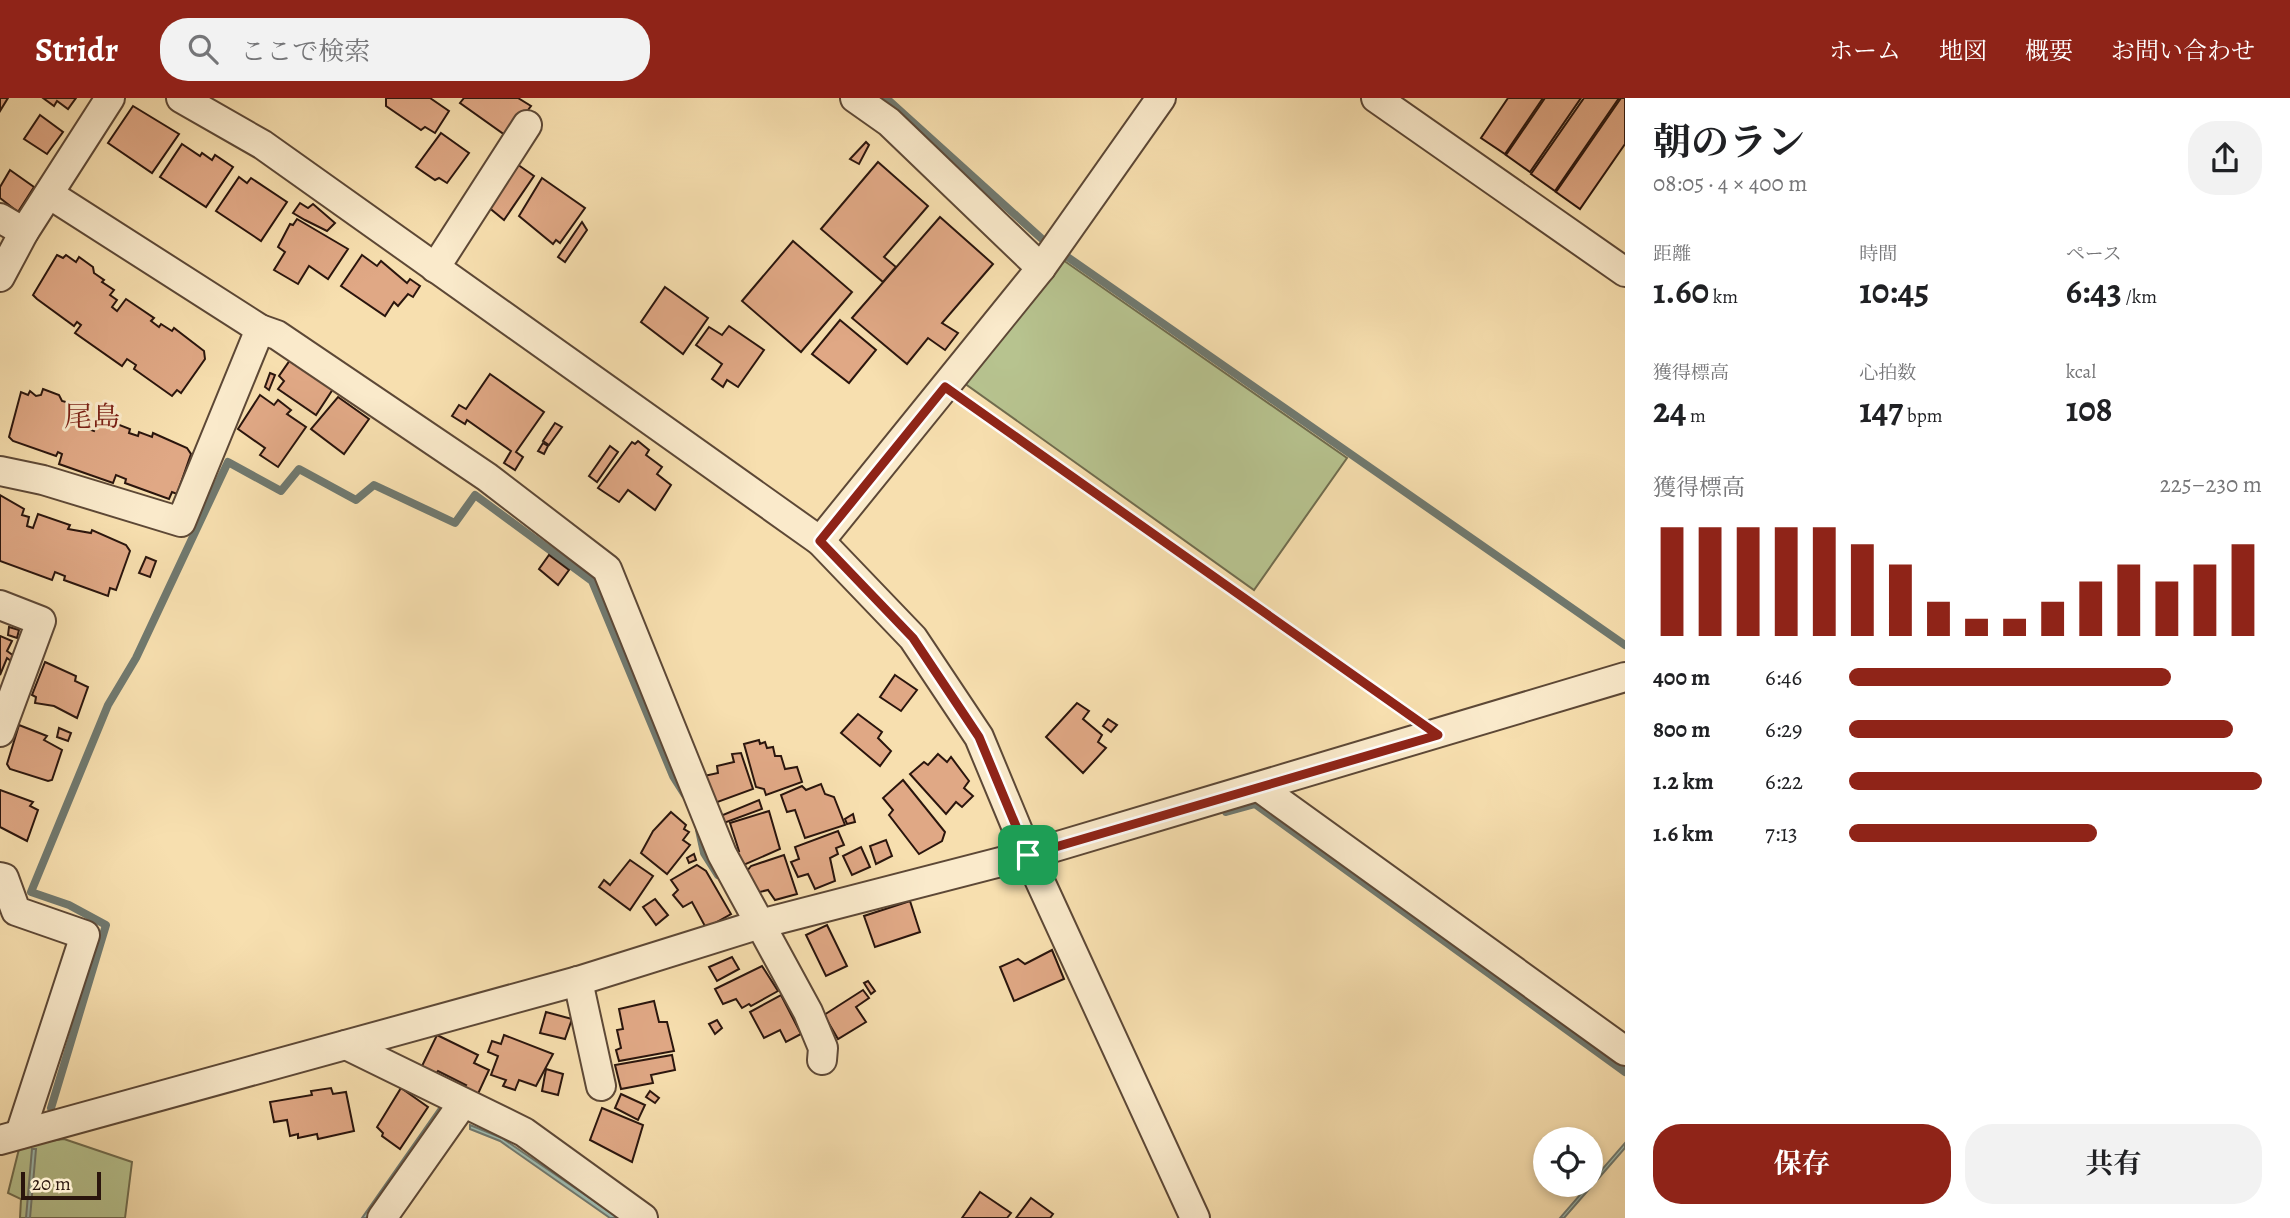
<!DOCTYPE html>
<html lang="ja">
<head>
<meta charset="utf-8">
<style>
  body { margin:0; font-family:Alegreya,"Noto Serif JP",serif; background:#f2f2f2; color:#202124; height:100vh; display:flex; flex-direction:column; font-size:26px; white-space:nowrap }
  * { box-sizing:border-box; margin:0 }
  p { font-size:23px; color:#757577 }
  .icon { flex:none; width:38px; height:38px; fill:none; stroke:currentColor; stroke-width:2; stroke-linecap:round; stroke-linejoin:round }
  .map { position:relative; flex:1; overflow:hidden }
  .sheet { display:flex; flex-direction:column; background:#fff; width:665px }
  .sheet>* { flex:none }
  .buttons { position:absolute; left:1533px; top:1029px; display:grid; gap:14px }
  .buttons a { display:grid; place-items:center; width:70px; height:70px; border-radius:50%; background:#fff; box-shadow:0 4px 10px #0003; font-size:35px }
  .scale { position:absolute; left:21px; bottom:18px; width:80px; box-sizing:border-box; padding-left:7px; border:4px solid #2a150d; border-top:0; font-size:19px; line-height:24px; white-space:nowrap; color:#2a150d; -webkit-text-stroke:5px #faeacb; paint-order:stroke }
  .pin { position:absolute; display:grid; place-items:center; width:60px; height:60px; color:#fff; margin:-30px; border-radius:14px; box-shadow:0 4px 10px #0006 }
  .round { display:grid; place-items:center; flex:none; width:74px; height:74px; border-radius:28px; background:#f2f2f2 }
  .overview { display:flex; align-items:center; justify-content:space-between; height:119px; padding:0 28px }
  h1 { font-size:38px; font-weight:700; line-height:52px }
  .metrics { display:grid; grid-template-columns:repeat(3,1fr); gap:10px; height:119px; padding:7px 28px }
  .metrics div { display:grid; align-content:center }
  .metrics b { font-size:35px; font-weight:700 }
  .metrics small { font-size:19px; font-weight:400 }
  .metrics p { font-size:19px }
  .chart { height:196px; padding:14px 28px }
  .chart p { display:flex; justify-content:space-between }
  .chart svg { width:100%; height:126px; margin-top:7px; stroke:#8f2418; stroke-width:6 }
  .cta { display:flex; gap:14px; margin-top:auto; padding:14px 28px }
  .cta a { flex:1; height:80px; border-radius:28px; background:#8f2418; color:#fff; font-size:28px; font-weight:700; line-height:80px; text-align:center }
  .cta a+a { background:#f2f2f2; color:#202124 }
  ul { padding:0 28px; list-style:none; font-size:23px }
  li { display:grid; grid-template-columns:112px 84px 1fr; align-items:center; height:52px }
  li i { height:18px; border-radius:9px; background:#8f2418 }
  header { display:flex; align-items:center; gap:42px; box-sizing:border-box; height:98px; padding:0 35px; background:#8f2418; color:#fff }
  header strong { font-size:33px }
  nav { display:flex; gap:38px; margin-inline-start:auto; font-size:24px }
  .search { width:490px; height:63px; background:#f2f2f2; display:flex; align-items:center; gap:18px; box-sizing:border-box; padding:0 24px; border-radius:28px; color:#757577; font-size:26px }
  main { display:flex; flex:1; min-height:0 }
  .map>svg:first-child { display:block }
  .green { fill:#b7c38f; stroke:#706c4e; stroke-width:2 }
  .water { fill:#9ebcb1; stroke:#70796f; stroke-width:2 }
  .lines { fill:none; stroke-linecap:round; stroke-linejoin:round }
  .stream { stroke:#70796f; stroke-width:8 }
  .building { fill:#e0a885; stroke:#2a150d; stroke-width:2 }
  .minor-casing { stroke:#5d4836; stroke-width:32 }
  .path { stroke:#2a150d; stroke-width:4.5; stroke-dasharray:5 3.5; stroke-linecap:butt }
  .minor { stroke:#faeacb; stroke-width:28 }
  .route-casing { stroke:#fff; stroke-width:14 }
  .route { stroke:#8f2418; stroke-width:9 }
  .labels { text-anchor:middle; stroke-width:6; stroke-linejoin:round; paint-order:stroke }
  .neighbourhood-label { font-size:28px; fill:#7a1f14; stroke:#faeacb }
</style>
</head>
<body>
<header>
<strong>Stridr</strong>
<div class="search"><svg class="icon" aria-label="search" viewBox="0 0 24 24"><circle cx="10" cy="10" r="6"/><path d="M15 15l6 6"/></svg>ここで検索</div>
<nav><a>ホーム</a><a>地図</a><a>概要</a><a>お問い合わせ</a></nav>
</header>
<main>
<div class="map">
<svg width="1625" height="1120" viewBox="0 0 1625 1120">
  <rect width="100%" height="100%" fill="#f7dfaf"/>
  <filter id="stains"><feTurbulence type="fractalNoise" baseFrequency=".00286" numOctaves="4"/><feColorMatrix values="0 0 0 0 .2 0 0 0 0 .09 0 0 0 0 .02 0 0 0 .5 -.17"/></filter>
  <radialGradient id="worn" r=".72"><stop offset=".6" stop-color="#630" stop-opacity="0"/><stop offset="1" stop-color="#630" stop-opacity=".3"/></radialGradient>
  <g class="green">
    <polygon points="1063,162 1347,360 1254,492 964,285"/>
    <polygon points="64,1041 132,1064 125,1120 20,1120 21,1101 8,1095 20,1047"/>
  </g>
  <g class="water">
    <polygon points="439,1010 448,1015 369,1120 362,1120"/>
    <polygon points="470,1027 502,1040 619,1120 610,1120 500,1043 470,1031"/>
    <polygon points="1625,1045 1625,1050 1564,1120 1560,1120"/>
    <polygon points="32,1051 36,1051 30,1120 26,1120"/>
  </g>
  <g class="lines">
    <g class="stream">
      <polyline points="886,0 1042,141"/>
      <polyline points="1066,158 1625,547"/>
      <polyline points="1226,714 1255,706 1625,974"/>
      <polyline points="699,732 704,755 718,777"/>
      <polyline points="51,1010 106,827 69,807 31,794 108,607 136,560 228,364 281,393 299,371 356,402 374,387 455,425 475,397 592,483 673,678 685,697"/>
    </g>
  </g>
  <g class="building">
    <polygon points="0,0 8,0 0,13"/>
    <polygon points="43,0 76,0 68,11 57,3 54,8"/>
    <polygon points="386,0 430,0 449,13 435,35 425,29 421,32 386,8"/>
    <polygon points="464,0 518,0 531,8 512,33 505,37 460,5"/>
    <polygon points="1508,0 1543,0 1505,56 1481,40"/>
    <polygon points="1545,0 1581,0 1530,74 1506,57"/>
    <polygon points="1584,0 1619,0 1555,93 1531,76"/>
    <polygon points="1621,0 1625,0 1625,46 1580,111 1556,94"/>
    <polygon points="133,8 179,36 152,75 108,45"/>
    <polygon points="40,17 63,34 47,56 24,41"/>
    <polygon points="441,35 469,55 447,85 439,80 435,82 416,69"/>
    <polygon points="866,44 869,47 859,66 850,61"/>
    <polygon points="182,46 200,58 202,55 212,62 215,57 233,69 206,109 160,79"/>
    <polygon points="514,64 534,78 504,122 487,108"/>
    <polygon points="878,64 928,108 884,159 896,169 883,184 821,131"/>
    <polygon points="10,72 34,89 18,114 0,100 0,89"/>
    <polygon points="239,79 247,85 251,80 287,104 261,143 216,113"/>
    <polygon points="542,80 585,110 560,145 556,142 553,146 519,118"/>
    <polygon points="300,105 308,110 313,106 335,125 327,133 305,122 293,115"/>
    <polygon points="940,119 993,166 942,225 958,235 945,252 928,240 907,266 852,220"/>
    <polygon points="297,121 348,151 328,181 309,168 298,186 274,172 285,154 278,149 290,126 293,127"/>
    <polygon points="582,124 587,132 565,164 558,159"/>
    <polygon points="793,143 852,194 801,254 742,203"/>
    <polygon points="57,157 63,160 66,157 76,164 79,159 93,169 94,175 104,182 102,184 114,192 110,197 117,202 112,209 117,213 126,201 154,220 151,223 159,229 161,226 172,233 174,230 204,253 205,261 181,295 177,292 172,298 134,271 136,267 127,261 122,268 75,235 81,227 77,224 74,228 37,201 33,197"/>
    <polygon points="362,157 377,168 381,163 407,185 410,181 420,188 413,199 408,196 398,208 394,204 385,218 341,188"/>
    <polygon points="665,189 708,220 683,256 641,224"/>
    <polygon points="840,222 876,252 849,285 812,256"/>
    <polygon points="729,228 764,252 738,289 727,282 723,289 712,281 722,266 696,247 709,229 722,237"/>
    <polygon points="295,255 337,285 316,317 278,291 284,283 279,278"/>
    <polygon points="270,275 275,277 269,292 265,289"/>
    <polygon points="490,276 544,314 516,354 523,359 515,372 504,365 511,353 467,322 465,326 452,318 459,307 466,311"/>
    <polygon points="43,291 59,297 62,303 73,306 72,310 85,314 83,320 91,323 88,331 94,333 99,319 130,331 129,335 138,338 139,334 152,339 153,335 187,350 191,356 177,396 172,394 169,401 125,385 126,381 116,377 113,385 59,366 62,356 58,354 56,358 13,343 9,339 21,294 28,297 30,293 36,298 41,297"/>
    <polygon points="260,297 274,307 278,302 291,312 287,316 306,329 278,369 260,357 265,350 238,331"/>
    <polygon points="338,299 369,321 344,356 311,331"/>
    <polygon points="555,325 562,329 549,347 543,343"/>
    <polygon points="638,343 649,352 646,357 662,369 657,376 671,387 655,412 628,392 619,404 598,390 632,344 635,346"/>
    <polygon points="543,345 548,348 544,356 538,353"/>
    <polygon points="610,348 618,354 597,384 589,378"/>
    <polygon points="0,397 24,411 22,417 29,419 27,428 33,430 38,416 70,427 68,431 91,435 92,432 126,447 130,453 116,492 110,490 108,498 64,482 65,478 55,474 52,482 0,463"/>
    <polygon points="549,457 569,472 558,487 539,471"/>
    <polygon points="146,459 156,463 150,479 139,475"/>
    <polygon points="9,529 19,532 17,540 8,537"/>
    <polygon points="0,538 12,543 7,553 14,558 11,563 7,560 0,577"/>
    <polygon points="45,564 76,578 75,583 88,589 77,620 54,608 35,605 36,599 32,597"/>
    <polygon points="895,577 917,592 901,613 880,599"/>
    <polygon points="1077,605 1089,613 1083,621 1102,637 1098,644 1106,650 1083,675 1046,639"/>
    <polygon points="858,616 882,634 878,640 891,653 880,668 841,635"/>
    <polygon points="1108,621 1117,627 1111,634 1103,628"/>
    <polygon points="19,627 47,638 44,642 62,652 52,682 48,683 10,671 7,666"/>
    <polygon points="59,630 71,635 68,643 57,639"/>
    <polygon points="759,642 760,646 765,644 767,650 773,649 775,658 781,658 785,671 797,669 802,684 766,697 764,691 756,689 744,646"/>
    <polygon points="741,655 753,691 712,706 704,678 718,675 717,668 734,664 732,656"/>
    <polygon points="938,656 947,664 951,659 969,683 964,690 973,698 962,709 956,704 946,716 910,676 924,664 928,667"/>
    <polygon points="903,682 945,734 942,743 919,756 889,717 893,712 883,700"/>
    <polygon points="821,686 825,696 834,699 845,727 805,740 795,712 787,714 781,697 802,688 806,692"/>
    <polygon points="0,692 33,704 30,708 38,712 27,743 0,729"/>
    <polygon points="759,702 762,711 721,726 718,719"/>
    <polygon points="769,713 780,751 739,769 733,755 739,753 730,725"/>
    <polygon points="671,714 686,727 684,731 689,734 683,742 690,747 667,776 641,755 653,733"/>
    <polygon points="853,716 855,724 847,726 845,721"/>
    <polygon points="838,733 844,747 836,750 838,756 830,760 835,783 815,791 808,776 798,779 791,764 799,761 795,749"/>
    <polygon points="886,742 892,758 876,766 870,748"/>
    <polygon points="861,749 870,769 852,777 843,758"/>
    <polygon points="694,756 696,762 689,765 687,760"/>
    <polygon points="784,757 797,796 775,802 768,792 755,795 747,773 751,768"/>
    <polygon points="630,762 653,778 630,812 599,789 604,782 610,787"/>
    <polygon points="697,767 706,773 731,816 706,830 692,804 683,809 673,797 678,792 671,782"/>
    <polygon points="655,801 668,817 656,827 643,809"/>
    <polygon points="910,803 920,834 875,849 864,818"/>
    <polygon points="827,827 847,868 826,878 806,837"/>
    <polygon points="1052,852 1064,881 1014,903 1000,869 1018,861 1025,866"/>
    <polygon points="732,859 739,871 717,883 709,869"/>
    <polygon points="762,868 778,893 751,908 749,906 742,910 736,901 723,906 715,891"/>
    <polygon points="868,883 875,893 871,896 864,885"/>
    <polygon points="863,892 869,900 856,909 866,924 838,941 824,917"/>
    <polygon points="781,897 801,936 786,944 780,932 764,940 750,914"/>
    <polygon points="654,903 659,924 667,924 674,953 619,963 616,952 621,950 617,932 623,931 619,911"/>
    <polygon points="546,914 572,921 565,941 540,935"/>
    <polygon points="717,922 722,930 715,936 709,926"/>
    <polygon points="437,937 478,957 474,965 489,972 477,998 463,991 466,987 438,973 435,977 421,970"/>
    <polygon points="504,937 553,956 536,988 519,982 515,992 503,988 506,982 491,977 498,958 488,954 492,943 501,946"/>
    <polygon points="672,957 675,972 651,977 653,985 621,991 615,967"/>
    <polygon points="546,971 563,976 558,997 542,993"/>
    <polygon points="331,990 333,996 346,994 354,1033 318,1041 317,1036 298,1040 298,1036 290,1038 287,1022 274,1024 270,1004 312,997 311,993"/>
    <polygon points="401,990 428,1009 400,1051 382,1038 383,1035 377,1029"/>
    <polygon points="650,993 659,1000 655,1005 646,999"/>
    <polygon points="621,996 645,1007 638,1022 615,1010"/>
    <polygon points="602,1010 643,1027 632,1064 590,1042"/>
    <polygon points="980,1094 1011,1115 1007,1120 962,1120"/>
    <polygon points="1031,1100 1053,1116 1050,1120 1016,1120"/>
  </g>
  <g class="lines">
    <g class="minor-casing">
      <g id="minor">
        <polyline points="181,0 263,47 820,443 913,540 979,639 1028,757 1195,1120"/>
        <polyline points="855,0 889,24 1041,170"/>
        <polyline points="1376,0 1625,174"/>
        <polyline points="49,96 260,231 277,237 487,379 607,471 722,756 808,914 823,950 822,962"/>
        <polyline points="0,120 24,134"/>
        <polyline points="435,170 527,27"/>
        <polyline points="0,179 24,134 110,0"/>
        <polyline points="0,373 43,382 181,424 260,231"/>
        <polyline points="820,443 1041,170 1161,0"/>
        <polyline points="0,507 41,523 0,634"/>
        <polyline points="1259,689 1625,953"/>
        <polyline points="0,779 4,780 16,813 85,837 20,1036"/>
        <polyline points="578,883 601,988"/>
        <polyline points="346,947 524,1034 643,1120"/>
        <polyline points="0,1042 578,883 760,826 1028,757 1625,579"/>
        <polyline points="382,1120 463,1005"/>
      </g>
    </g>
    <polyline class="path" points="965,304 1407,615"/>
    <use href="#minor" class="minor"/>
  </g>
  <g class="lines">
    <g class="route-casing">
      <polygon id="route" points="945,289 1438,637 1028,757 979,639 913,540 820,443"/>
    </g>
    <use href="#route" class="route"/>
  </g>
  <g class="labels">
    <g class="neighbourhood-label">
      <text x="92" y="328">尾島</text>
    </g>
  </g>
  <rect width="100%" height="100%" filter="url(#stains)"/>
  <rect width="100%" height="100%" fill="url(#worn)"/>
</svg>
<div class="buttons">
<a><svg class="icon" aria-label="locate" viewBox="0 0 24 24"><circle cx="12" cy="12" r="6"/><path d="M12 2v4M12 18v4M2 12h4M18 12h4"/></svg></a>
</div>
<div class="scale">20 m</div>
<div class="pin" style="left:1028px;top:757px;background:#1e9e55"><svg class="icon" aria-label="arrive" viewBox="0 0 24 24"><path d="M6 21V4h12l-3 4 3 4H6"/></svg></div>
</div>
<section class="sheet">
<div class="overview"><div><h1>朝のラン</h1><p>08:05 · 4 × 400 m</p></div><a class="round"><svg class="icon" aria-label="share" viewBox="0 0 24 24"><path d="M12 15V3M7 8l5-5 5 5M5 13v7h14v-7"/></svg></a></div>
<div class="metrics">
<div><p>距離</p><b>1.60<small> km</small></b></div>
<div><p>時間</p><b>10:45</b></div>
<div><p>ペース</p><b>6:43<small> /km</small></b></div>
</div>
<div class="metrics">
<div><p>獲得標高</p><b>24<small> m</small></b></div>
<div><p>心拍数</p><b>147<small> bpm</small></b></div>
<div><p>kcal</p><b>108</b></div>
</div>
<div class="chart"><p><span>獲得標高</span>225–230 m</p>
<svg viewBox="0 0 160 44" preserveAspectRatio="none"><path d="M5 44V6M15 44V6M25 44V6M35 44V6M45 44V6M55 44V12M65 44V19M75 44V32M85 44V38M95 44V38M105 44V32M115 44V25M125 44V19M135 44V25M145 44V19M155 44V12"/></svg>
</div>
<ul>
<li><b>400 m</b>6:46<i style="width:78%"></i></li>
<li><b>800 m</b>6:29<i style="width:93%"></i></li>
<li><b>1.2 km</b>6:22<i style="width:100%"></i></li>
<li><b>1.6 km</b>7:13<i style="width:60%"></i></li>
</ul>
<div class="cta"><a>保存</a><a>共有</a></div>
</section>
</main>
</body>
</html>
